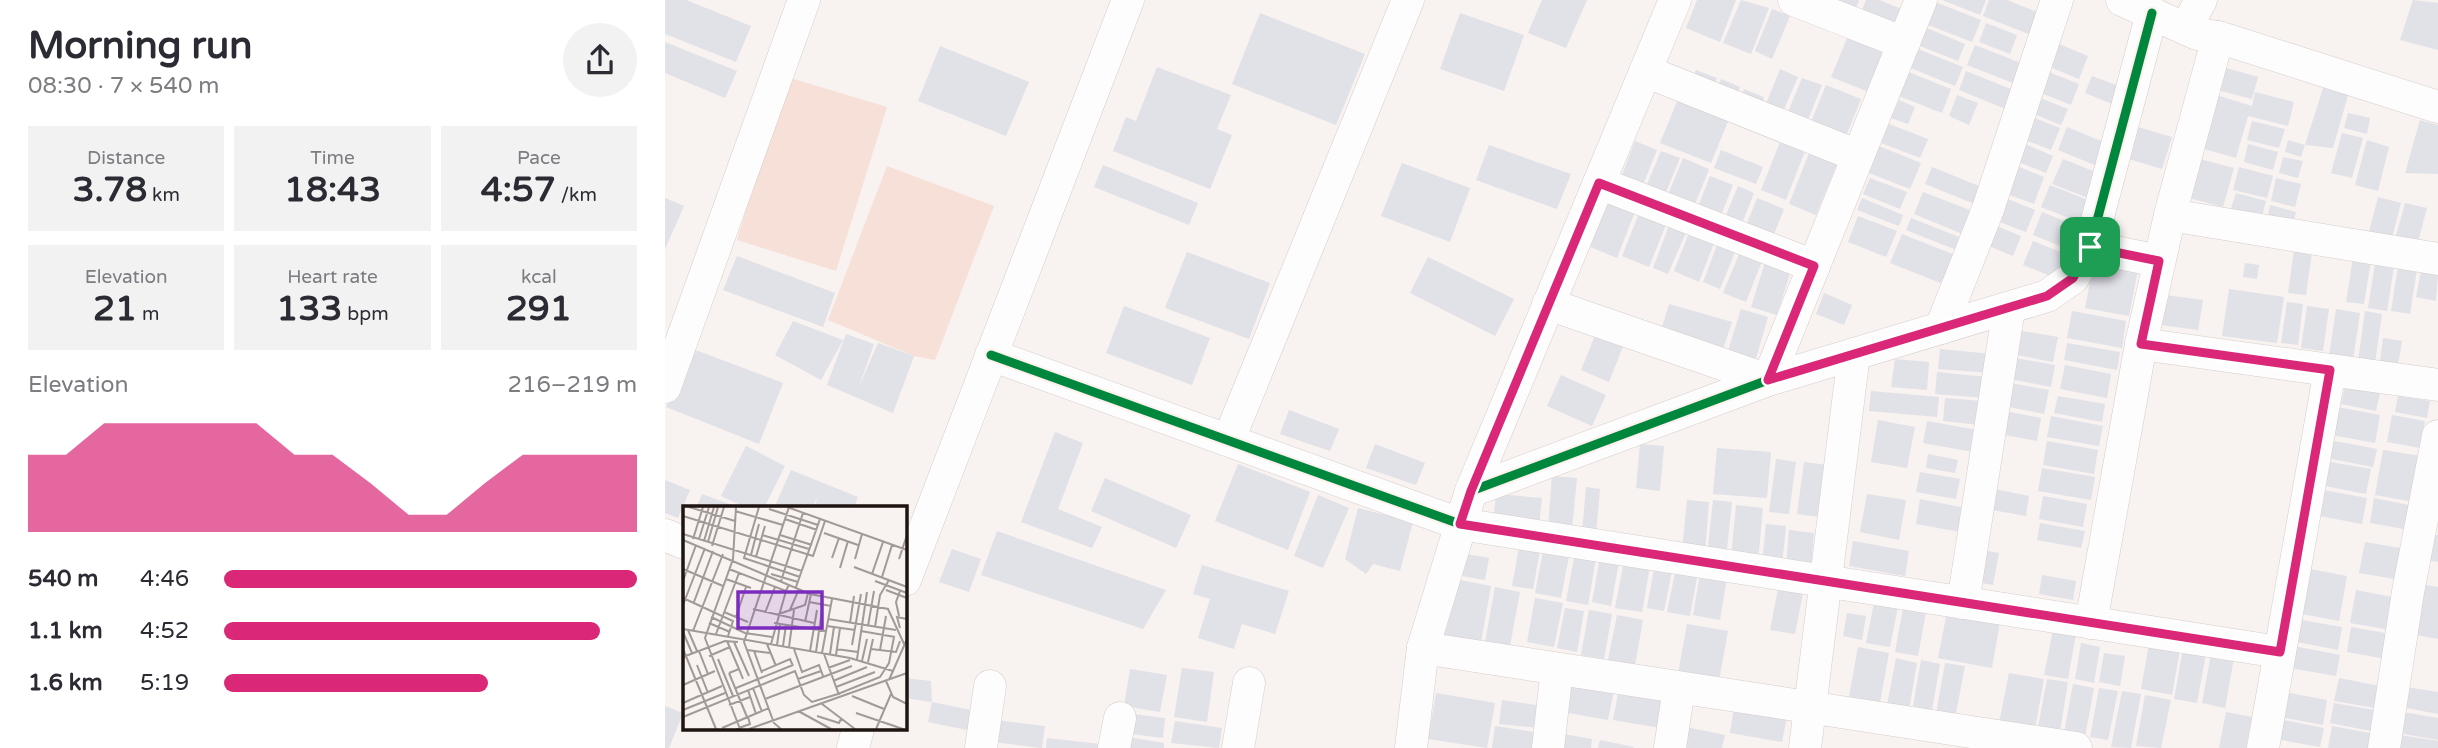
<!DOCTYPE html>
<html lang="en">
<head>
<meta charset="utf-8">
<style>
  body { margin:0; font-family:"Varela Round",sans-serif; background:#f2f2f3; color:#2b2b33; height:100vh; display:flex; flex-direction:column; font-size:26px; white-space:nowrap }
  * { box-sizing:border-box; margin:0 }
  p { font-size:23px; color:#7c7c81 }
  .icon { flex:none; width:38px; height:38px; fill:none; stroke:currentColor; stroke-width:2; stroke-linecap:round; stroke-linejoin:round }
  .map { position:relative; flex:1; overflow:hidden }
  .panel { display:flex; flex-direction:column; background:#fff; width:665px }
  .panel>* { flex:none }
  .pin { position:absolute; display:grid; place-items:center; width:60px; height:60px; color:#fff; margin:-30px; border-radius:14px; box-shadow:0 4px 10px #0006 }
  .round { display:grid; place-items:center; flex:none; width:74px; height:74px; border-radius:37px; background:#f2f2f3 }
  .headline { display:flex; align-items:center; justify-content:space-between; height:119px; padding:0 28px }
  h1 { font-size:38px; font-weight:700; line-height:52px }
  .stats { display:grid; grid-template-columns:repeat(3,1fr); gap:10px; height:119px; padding:7px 28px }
  .stats div { display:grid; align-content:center; border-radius:0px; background:#f2f2f3; text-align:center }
  .stats b { font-size:35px; font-weight:700 }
  .stats small { font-size:19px; font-weight:400 }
  .stats p { font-size:19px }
  .chart { height:196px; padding:14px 28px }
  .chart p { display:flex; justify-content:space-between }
  .chart svg { width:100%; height:126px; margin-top:7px; fill:#db2777; opacity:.7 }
  ul { padding:0 28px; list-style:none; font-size:23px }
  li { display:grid; grid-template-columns:112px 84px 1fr; align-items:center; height:52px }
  li i { height:18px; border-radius:9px; background:#db2777 }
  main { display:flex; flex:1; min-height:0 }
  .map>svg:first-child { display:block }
  .green { fill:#f6e0d7 }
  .building { fill:#e1e1e8 }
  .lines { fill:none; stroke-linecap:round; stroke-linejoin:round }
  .street-casing { stroke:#d5cdca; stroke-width:33 }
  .street { stroke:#fefdfd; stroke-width:32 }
  .cycleway-casing { stroke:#fcf1ec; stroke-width:13 }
  .cycleway { stroke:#00873e; stroke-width:9 }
  .route-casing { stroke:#fff; stroke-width:14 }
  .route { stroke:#db2777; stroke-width:9 }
  .inset-road { fill:none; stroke:#a19a97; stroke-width:2 }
  .view { fill:#7b2cbf; fill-opacity:0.15; stroke:#7b2cbf; stroke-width:3.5 }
  .inset-edge { fill:none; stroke:#1e1511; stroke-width:3.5 }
</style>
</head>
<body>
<main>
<section class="panel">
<div class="headline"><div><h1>Morning run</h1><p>08:30 · 7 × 540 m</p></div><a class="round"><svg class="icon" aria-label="share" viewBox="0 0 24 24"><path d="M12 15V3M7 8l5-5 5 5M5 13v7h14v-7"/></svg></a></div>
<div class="stats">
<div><p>Distance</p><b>3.78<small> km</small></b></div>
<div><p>Time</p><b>18:43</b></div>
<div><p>Pace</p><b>4:57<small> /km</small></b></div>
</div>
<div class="stats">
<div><p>Elevation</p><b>21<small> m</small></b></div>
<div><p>Heart rate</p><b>133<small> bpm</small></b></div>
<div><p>kcal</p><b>291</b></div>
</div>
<div class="chart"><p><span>Elevation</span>216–219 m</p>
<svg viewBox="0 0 160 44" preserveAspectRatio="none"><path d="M0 44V17L10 17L20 6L30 6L40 6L50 6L60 6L70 17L80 17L90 27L100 38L110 38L120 27L130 17L140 17L150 17L160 17V44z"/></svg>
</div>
<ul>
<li><b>540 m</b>4:46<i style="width:100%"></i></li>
<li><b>1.1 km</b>4:52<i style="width:91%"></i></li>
<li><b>1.6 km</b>5:19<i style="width:64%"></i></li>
</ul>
</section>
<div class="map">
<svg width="1773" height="748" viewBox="0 0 1773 748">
  <rect width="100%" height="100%" fill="#f8f2f0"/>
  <g class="green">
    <polygon points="122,77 222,107 171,271 72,240"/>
    <polygon points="222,166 329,206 270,360 249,356 163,320"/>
  </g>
  <g class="building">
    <polygon points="0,0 21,0 86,26 71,62 0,34"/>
    <polygon points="877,0 922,0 901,48 863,33"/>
    <polygon points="1032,0 1071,0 1055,42 1021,28"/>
    <polygon points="1076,0 1104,8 1086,54 1058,43"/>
    <polygon points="1173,0 1194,0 1188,17 1169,10"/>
    <polygon points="1201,0 1214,0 1237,9 1227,32 1194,18"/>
    <polygon points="1265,0 1316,20 1307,42 1253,21"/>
    <polygon points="1277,0 1321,0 1315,15"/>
    <polygon points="1324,0 1342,0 1375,13 1366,35 1318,16"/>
    <polygon points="1748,0 1773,3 1773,50 1735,40"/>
    <polygon points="1107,9 1125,16 1107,59 1090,51"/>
    <polygon points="595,13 700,54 671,125 567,84"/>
    <polygon points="795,13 859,35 839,91 775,69"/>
    <polygon points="1321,23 1352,35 1345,54 1314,42"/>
    <polygon points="1257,26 1300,44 1293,61 1250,44"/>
    <polygon points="1186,29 1223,44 1204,92 1166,77"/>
    <polygon points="1382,39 1423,56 1414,79 1373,62"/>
    <polygon points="0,42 72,71 60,98 0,73"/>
    <polygon points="1310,45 1361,65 1353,85 1302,65"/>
    <polygon points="275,46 364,82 341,136 253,101"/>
    <polygon points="1250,48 1298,67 1290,86 1243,67"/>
    <polygon points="492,67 566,95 552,129 567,135 545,189 448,151 461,117 471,121"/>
    <polygon points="1371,67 1414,84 1406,105 1363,88"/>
    <polygon points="1558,67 1593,77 1587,99 1552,90"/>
    <polygon points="1115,69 1133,77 1114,121 1097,114"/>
    <polygon points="1236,69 1286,89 1277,113 1226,93"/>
    <polygon points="1031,70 1052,78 1046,91 1026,83"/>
    <polygon points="1301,71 1351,91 1343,110 1294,90"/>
    <polygon points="1427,76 1459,88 1452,106 1420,93"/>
    <polygon points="1137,78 1157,85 1140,127 1120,119"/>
    <polygon points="1056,79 1075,87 1069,102 1050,94"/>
    <polygon points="1161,85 1196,99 1177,146 1142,132"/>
    <polygon points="1659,85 1684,92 1668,148 1640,145"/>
    <polygon points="1079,89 1099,97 1094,111 1074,103"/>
    <polygon points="1590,92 1629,102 1623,126 1583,116 1571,158 1536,148 1551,95 1587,106"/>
    <polygon points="1365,94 1403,109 1396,125 1359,110"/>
    <polygon points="1292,95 1313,103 1304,125 1284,116"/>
    <polygon points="1013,99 1064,119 1046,163 995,143"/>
    <polygon points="1234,100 1250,107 1243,124 1226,118"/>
    <polygon points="1683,113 1705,118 1702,134 1679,128"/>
    <polygon points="1359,114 1395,128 1386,150 1350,136"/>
    <polygon points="1755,120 1773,125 1773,174 1740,173"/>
    <polygon points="1587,121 1620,129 1614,148 1582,140"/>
    <polygon points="1224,124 1263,139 1255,158 1216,143"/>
    <polygon points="1466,125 1507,137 1497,169 1457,157"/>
    <polygon points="1402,127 1441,143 1432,166 1393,150"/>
    <polygon points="1677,133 1698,138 1687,178 1666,173"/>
    <polygon points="1117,137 1142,146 1121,200 1096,190"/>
    <polygon points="1351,140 1388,156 1381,173 1344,158"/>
    <polygon points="1623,140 1640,145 1636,157 1620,152"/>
    <polygon points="1702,140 1724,147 1713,191 1690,185"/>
    <polygon points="970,141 992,150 975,192 954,183"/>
    <polygon points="1583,144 1613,152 1608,170 1579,162"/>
    <polygon points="824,145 906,174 892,209 811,180"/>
    <polygon points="1214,146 1256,163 1245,189 1204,173"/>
    <polygon points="1146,148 1174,159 1151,215 1124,204"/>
    <polygon points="1056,150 1098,167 1091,184 1049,168"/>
    <polygon points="996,151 1015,158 997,202 978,194"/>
    <polygon points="1618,157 1638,161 1633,178 1614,173"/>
    <polygon points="1018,158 1044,169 1027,212 1000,202"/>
    <polygon points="1531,158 1569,168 1558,207 1520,197"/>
    <polygon points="1398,159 1433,173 1423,198 1387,184"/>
    <polygon points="737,163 805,188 785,242 716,216"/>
    <polygon points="1345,163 1379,177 1369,204 1334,191"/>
    <polygon points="438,165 533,203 524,225 429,187"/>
    <polygon points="1267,167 1319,188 1312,205 1260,184"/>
    <polygon points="1574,167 1608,176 1602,198 1568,190"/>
    <polygon points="1045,176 1068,185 1054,220 1031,212"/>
    <polygon points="1205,178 1242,192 1235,209 1198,194"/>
    <polygon points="1611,178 1636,184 1630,207 1606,201"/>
    <polygon points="1385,185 1430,203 1422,225 1376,207"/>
    <polygon points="1073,186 1089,193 1074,231 1057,225"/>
    <polygon points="1258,192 1310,212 1300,235 1249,214"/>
    <polygon points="1571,193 1601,201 1596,220 1565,212"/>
    <polygon points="1333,195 1370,210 1361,232 1324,218"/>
    <polygon points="942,197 971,209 952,258 923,246"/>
    <polygon points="1713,197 1736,203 1726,242 1703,236"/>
    <polygon points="0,198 19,206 0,249"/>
    <polygon points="1092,198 1119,209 1105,244 1078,234"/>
    <polygon points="1197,198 1238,215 1234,226 1192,210"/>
    <polygon points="1740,203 1762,208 1751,249 1729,243"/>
    <polygon points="1605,205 1631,212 1627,226 1602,220"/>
    <polygon points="975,211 1002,222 984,267 957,256"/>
    <polygon points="1377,212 1419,229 1410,252 1368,235"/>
    <polygon points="1193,216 1232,231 1221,257 1183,242"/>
    <polygon points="1246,218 1299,239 1294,251 1241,230"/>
    <polygon points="1322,222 1356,236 1348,256 1314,242"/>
    <polygon points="1005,223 1022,230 1003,274 988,268"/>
    <polygon points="1024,233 1049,243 1034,282 1009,271"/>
    <polygon points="1237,234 1295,257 1283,286 1225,263"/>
    <polygon points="1368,241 1408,257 1398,281 1358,265"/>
    <polygon points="1052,245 1070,252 1055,289 1038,282"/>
    <polygon points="1077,247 1099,256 1081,302 1058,293"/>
    <polygon points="1629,250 1647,252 1641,295 1623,293"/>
    <polygon points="1689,251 1707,254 1699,304 1681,302"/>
    <polygon points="522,252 605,283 584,339 500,308"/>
    <polygon points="72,256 170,293 158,327 58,290"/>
    <polygon points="763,257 849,299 830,336 745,293"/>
    <polygon points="1711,257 1730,260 1722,311 1703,308"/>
    <polygon points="1101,259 1127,267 1112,315 1086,307"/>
    <polygon points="1734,260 1753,263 1745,314 1726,311"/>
    <polygon points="1429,262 1473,270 1464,316 1420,308"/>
    <polygon points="1580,263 1594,265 1592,279 1578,277"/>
    <polygon points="1756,271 1773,274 1771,301 1751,297"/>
    <polygon points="1564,289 1619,297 1612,343 1557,336"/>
    <polygon points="1159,293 1187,305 1179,325 1151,314"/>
    <polygon points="1493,294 1538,300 1533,330 1489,324"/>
    <polygon points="1622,302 1638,304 1633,345 1616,343"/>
    <polygon points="1004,304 1067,322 1058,349 996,331"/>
    <polygon points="459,306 545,338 527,385 441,353"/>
    <polygon points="1642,306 1664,309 1658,351 1636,348"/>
    <polygon points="1076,309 1103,317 1090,362 1062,354"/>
    <polygon points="1671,309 1695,313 1688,360 1664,356"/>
    <polygon points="1407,311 1461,321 1457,348 1402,338"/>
    <polygon points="1700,311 1717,314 1710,363 1693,361"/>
    <polygon points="128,321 178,340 156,380 110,355"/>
    <polygon points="1346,329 1393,337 1388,362 1342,353"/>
    <polygon points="931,333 959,344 944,382 916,370"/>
    <polygon points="181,334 209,344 193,389 213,343 249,356 228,413 162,385"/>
    <polygon points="1718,338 1737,341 1733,365 1715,362"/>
    <polygon points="1402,343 1455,352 1452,370 1399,360"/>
    <polygon points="25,348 118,383 94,444 1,407"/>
    <polygon points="1275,349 1327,354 1325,373 1273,369"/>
    <polygon points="1344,357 1390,365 1386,387 1340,378"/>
    <polygon points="1230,359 1264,362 1262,390 1226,387"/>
    <polygon points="1400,365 1446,374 1442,398 1395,389"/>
    <polygon points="1272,372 1322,377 1320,398 1270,394"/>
    <polygon points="896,375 941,395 927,426 882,406"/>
    <polygon points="1339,382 1384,390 1379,414 1334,405"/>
    <polygon points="1680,386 1715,393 1711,411 1676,404"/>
    <polygon points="1206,391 1274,397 1272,417 1204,411"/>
    <polygon points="1393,396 1440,404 1437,422 1389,413"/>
    <polygon points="1733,396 1765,401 1762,418 1730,412"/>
    <polygon points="1280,398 1317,401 1315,425 1278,421"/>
    <polygon points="1667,406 1715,415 1710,443 1662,434"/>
    <polygon points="624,410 674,429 665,451 615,434"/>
    <polygon points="1335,410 1376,418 1372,441 1330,433"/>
    <polygon points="1727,415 1760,421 1755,448 1722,442"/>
    <polygon points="1386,416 1438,426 1434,446 1382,437"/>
    <polygon points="1213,420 1250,427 1242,468 1206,462"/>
    <polygon points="1262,421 1312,430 1308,452 1258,443"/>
    <polygon points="390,432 418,443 393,509 437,527 427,548 356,522"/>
    <polygon points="1664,440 1712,449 1708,467 1661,458"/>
    <polygon points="1382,441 1433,450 1429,474 1378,465"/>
    <polygon points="710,444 760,463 751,485 701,468"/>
    <polygon points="975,444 999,446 995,491 971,488"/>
    <polygon points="81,446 120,466 99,508 82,508 56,496"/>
    <polygon points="1052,448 1106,452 1102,498 1048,494"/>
    <polygon points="1718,450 1762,457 1754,503 1710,495"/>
    <polygon points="1263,454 1293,460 1290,473 1261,468"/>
    <polygon points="1111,459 1131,462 1124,514 1104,512"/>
    <polygon points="1659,461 1706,469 1701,494 1655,485"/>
    <polygon points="1139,462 1162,465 1155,517 1132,514"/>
    <polygon points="573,464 645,492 623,550 550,521"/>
    <polygon points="1377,468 1430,477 1426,500 1373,491"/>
    <polygon points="126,470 193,497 189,508 149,508 153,496 147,508 109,508"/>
    <polygon points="1255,472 1295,479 1291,499 1251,492"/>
    <polygon points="887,476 912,478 907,529 883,527"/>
    <polygon points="440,478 526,515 511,548 426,511"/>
    <polygon points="0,480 25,490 13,518 0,513"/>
    <polygon points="921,487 935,489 931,534 917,533"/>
    <polygon points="1320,487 1364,496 1361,516 1316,508"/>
    <polygon points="1653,489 1702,498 1697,524 1649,515"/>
    <polygon points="37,494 75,508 31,508"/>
    <polygon points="831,494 877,498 874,526 828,522"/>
    <polygon points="1202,494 1241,500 1234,540 1195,532"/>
    <polygon points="653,495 684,508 658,568 629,556"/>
    <polygon points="1378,496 1422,504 1418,527 1374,519"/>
    <polygon points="1709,498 1754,507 1750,531 1705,523"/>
    <polygon points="1255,499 1300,508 1296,532 1251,524"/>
    <polygon points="1022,500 1044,502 1040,552 1017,550"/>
    <polygon points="1048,500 1067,502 1061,558 1042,556"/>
    <polygon points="1071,505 1098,508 1093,561 1066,558"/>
    <polygon points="693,508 748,522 735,571 708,564 701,574 680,559"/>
    <polygon points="1375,523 1420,531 1416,548 1372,540"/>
    <polygon points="1101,524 1121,526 1117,566 1097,564"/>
    <polygon points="1124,530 1149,533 1146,568 1121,566"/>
    <polygon points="332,531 501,590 478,629 316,575"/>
    <polygon points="1760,533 1773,535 1773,562 1755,559"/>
    <polygon points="1188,541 1244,551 1240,576 1184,566"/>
    <polygon points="855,542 876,545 868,589 847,586"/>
    <polygon points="1700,542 1741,549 1736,580 1694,573"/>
    <polygon points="879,546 905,551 896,598 870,593"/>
    <polygon points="911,547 932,552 923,605 901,601"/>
    <polygon points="287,549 316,559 304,592 274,582"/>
    <polygon points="1312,549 1334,553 1328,585 1306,581"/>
    <polygon points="936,552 955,556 946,606 927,602"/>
    <polygon points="801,554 824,558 820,580 797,576"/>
    <polygon points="960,556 986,561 977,612 950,608"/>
    <polygon points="1012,563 1034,567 1025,616 1002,612"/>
    <polygon points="537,565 624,591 610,634 577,624 569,649 533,638 545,599 528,594"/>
    <polygon points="989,568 1007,571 999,611 982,608"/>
    <polygon points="1645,569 1682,576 1674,621 1637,614"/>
    <polygon points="1035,574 1062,578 1055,620 1028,615"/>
    <polygon points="1377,575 1411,581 1408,600 1374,594"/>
    <polygon points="790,579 826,586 816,642 779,635"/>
    <polygon points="1114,584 1139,588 1130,634 1105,630"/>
    <polygon points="1755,584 1773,587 1773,639 1746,634"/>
    <polygon points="830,587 855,592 845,646 820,642"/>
    <polygon points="1691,590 1737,599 1731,631 1685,623"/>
    <polygon points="870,598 898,603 889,647 862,642"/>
    <polygon points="1209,603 1233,607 1225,647 1201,643"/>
    <polygon points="900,608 919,611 912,652 892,648"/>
    <polygon points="1238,608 1261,612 1253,656 1230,652"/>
    <polygon points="924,610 947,614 939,659 916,655"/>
    <polygon points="1282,612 1335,622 1327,668 1273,658"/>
    <polygon points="1182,613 1201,616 1197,640 1178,636"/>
    <polygon points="952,615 978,620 970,665 943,660"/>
    <polygon points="1636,620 1677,627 1673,650 1632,642"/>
    <polygon points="1022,624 1063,631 1054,681 1013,674"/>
    <polygon points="1686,627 1726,634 1721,659 1682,652"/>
    <polygon points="1388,630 1411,634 1403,679 1379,675"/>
    <polygon points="1485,638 1516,644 1507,695 1476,689"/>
    <polygon points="1416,643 1435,647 1429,683 1410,679"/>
    <polygon points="1629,646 1675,655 1671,676 1625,668"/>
    <polygon points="1193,647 1224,653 1214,708 1183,702"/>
    <polygon points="1518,649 1541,654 1532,703 1509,699"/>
    <polygon points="1439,653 1460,656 1455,686 1434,682"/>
    <polygon points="1546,654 1569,658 1560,708 1537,703"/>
    <polygon points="1231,658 1252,663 1244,710 1222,705"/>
    <polygon points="1256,660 1275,664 1267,710 1248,706"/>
    <polygon points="1280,663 1300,666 1290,718 1271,714"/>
    <polygon points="517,668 549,672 542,722 509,717"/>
    <polygon points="465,669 502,675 495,712 459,706"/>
    <polygon points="1344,673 1379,679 1370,729 1334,723"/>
    <polygon points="899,677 950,686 943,720 892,711"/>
    <polygon points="240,678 266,681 267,702 240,698"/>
    <polygon points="1674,678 1720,687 1716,709 1669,701"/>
    <polygon points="1382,679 1403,682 1395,731 1373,727"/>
    <polygon points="1408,684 1429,688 1420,737 1399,733"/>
    <polygon points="1735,686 1773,692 1773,714 1731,706"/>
    <polygon points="954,688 1009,697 1002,729 948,720"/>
    <polygon points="1434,688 1453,691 1443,740 1425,737"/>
    <polygon points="1457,691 1476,694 1466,748 1446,747"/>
    <polygon points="1615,691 1662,700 1658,725 1610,716"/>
    <polygon points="771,693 830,703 822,748 763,739"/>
    <polygon points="1480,695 1506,700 1496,748 1471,746"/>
    <polygon points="837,700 878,706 874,728 834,724"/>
    <polygon points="267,702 316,712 312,732 263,722"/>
    <polygon points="1669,703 1720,712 1716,733 1665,723"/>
    <polygon points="0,706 18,713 4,748 0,748"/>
    <polygon points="1069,707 1122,716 1117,742 1065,733"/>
    <polygon points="1732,711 1773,718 1773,740 1728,732"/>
    <polygon points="1561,712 1587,717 1581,748 1554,748"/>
    <polygon points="460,713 500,718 498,738 458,733"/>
    <polygon points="1608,718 1659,728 1655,747 1605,738"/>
    <polygon points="330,720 380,726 377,748 327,742"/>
    <polygon points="510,721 557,728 554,748 506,743"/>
    <polygon points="830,726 875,733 873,748 827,748"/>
    <polygon points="1016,726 1060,735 1057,748 1012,748"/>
    <polygon points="1667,726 1715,735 1713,748 1663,748"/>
    <polygon points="893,733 927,739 926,748 891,748"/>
    <polygon points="1735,735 1773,741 1773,748 1732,748"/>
    <polygon points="456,736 499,743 499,748 454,748"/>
    <polygon points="382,738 436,744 435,748 381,748"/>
    <polygon points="935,740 969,747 968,748 933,748"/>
  </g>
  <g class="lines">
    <g class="street-casing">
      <g id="street">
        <polyline points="1129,0 1239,43"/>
        <polyline points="1457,0 1532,34 1553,37 1773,107"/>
        <polyline points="1521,28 1536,0"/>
        <polyline points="980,71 1193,156"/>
        <polyline points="934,183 1149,266"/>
        <polyline points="1505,215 1773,259"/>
        <polyline points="1425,247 1494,261"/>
        <polyline points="883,304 1103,380 1256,0"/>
        <polyline points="1276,328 1323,209 1392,0"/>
        <polyline points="1476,344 1773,385"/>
        <polyline points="326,355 795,524 1614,652"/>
        <polyline points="0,387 139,0"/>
        <polyline points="564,439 743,0"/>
        <polyline points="806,491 1103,380 1382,296 1408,278 1425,247 1487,13"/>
        <polyline points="0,535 19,543"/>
        <polyline points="240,580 463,0"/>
        <polyline points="1298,603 1344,308"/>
        <polyline points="1426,623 1476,344 1505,215 1553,37"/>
        <polyline points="758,648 1411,748"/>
        <polyline points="188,748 193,729"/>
        <polyline points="316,748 325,686"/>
        <polyline points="449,748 455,718"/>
        <polyline points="573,748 584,683"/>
        <polyline points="746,748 758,648 806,491 1010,0"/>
        <polyline points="883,748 892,669"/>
        <polyline points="1005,748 1014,688"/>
        <polyline points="1140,748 1189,354"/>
        <polyline points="1598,748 1665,370"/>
        <polyline points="1719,748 1743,592 1773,436"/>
      </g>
    </g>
    <use href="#street" class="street"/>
    <g class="cycleway-casing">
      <g id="cycleway">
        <polyline points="326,355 795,524 1614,652"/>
        <polyline points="806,491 1103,380 1382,296 1408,278 1425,247 1487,13"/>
      </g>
    </g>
    <use href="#cycleway" class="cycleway"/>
  </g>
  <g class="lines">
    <g class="route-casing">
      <polygon id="route" points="934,183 1149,266 1103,380 1382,296 1408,278 1425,247 1494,261 1476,344 1665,370 1615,652 795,524 806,491"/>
    </g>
    <use href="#route" class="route"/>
  </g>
  <g transform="translate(18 506)">
    <rect width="224" height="224" fill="#f8f2f0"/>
    <path class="inset-road" d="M6 1 52 15M53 1 50 53 22 132 57 223M76 1 61 52 117 71M104 1 224 44M86 3 135 19M52 5 100 19M0 10 130 50 142 15M102 13 134 24M141 27 175 39M0 28 119 65M79 29 126 43M97 29 129 39M10 33 20 1M16 33 26 1M0 34 127 88 205 103 222 140M21 35 31 1M25 36 35 1M29 40 41 1M68 49 76 18M73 51 82 20M149 52 156 32M172 53 179 28M216 53 224 29M171 61 224 81M157 62 165 35M0 63 40 80M46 63 103 85 106 78M88 68 115 76M189 68 200 36M199 71 209 39M43 73 68 82M0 75 13 39M98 75 120 7M192 75 224 87M113 81 137 13M203 84 224 92M0 92 50 115 45 130M11 96 30 45M126 96 148 100M0 99 22 42M70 103 131 117M107 104 116 83M41 106 65 116M82 107 92 81M93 109 122 99 125 87M216 110 213 96 217 85M28 111 62 127 89 131M53 111 63 81M145 113 213 124M122 116 128 88M26 117 47 126M91 117 143 125M167 117 171 90M144 120 172 124M185 120 191 85M192 121 197 89 206 74M217 122 214 111 224 113M0 123 167 152 210 165M5 124 14 145M10 125 40 48M178 125 212 131M0 126 9 147M33 128 56 67M44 135 56 163M51 136 66 170M84 138 93 160M88 138 103 85M94 139 97 118M169 139 178 88M100 140 103 119M106 141 111 104M0 143 33 223M111 143 119 166 136 159 140 170M153 143 175 146M188 143 213 146 217 135M64 144 87 147M197 144 203 110M16 145 25 168M71 145 79 167M127 145 134 104M133 146 139 104M139 147 149 93M141 148 156 189M147 148 151 121M153 149 157 122M26 150 47 141M0 151 42 135 55 136M35 153 50 190M174 153 184 86M179 155 184 133M185 156 190 133M14 159 25 187M145 162 167 154M79 165 107 153 110 160M46 167 64 211M46 167 56 163 60 173M115 173 138 165M206 174 224 133M150 175 184 161M203 175 210 191 224 198M0 179 32 165M153 181 192 166M53 182 110 159M70 182 79 206M65 184 73 208M169 190 201 203M82 193 169 160M0 197 39 180M139 198 172 223M46 199 67 191M0 204 42 187M117 206 148 223M173 207 220 223M134 210 156 217 158 213M0 211 112 165 121 189 129 196 155 188 197 171 206 157 211 131M39 222 86 202M53 223 67 218 65 211M66 223 224 167M98 223 91 217 61 136 106 1M193 223 208 188"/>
    <path class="view" d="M55 86H139V122H55Z"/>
    <rect width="224" height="224" class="inset-edge"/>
  </g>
</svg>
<div class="pin" style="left:1425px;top:247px;background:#1e9e55"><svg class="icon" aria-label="arrive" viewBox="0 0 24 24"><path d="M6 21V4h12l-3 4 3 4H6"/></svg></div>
</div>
</main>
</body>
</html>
